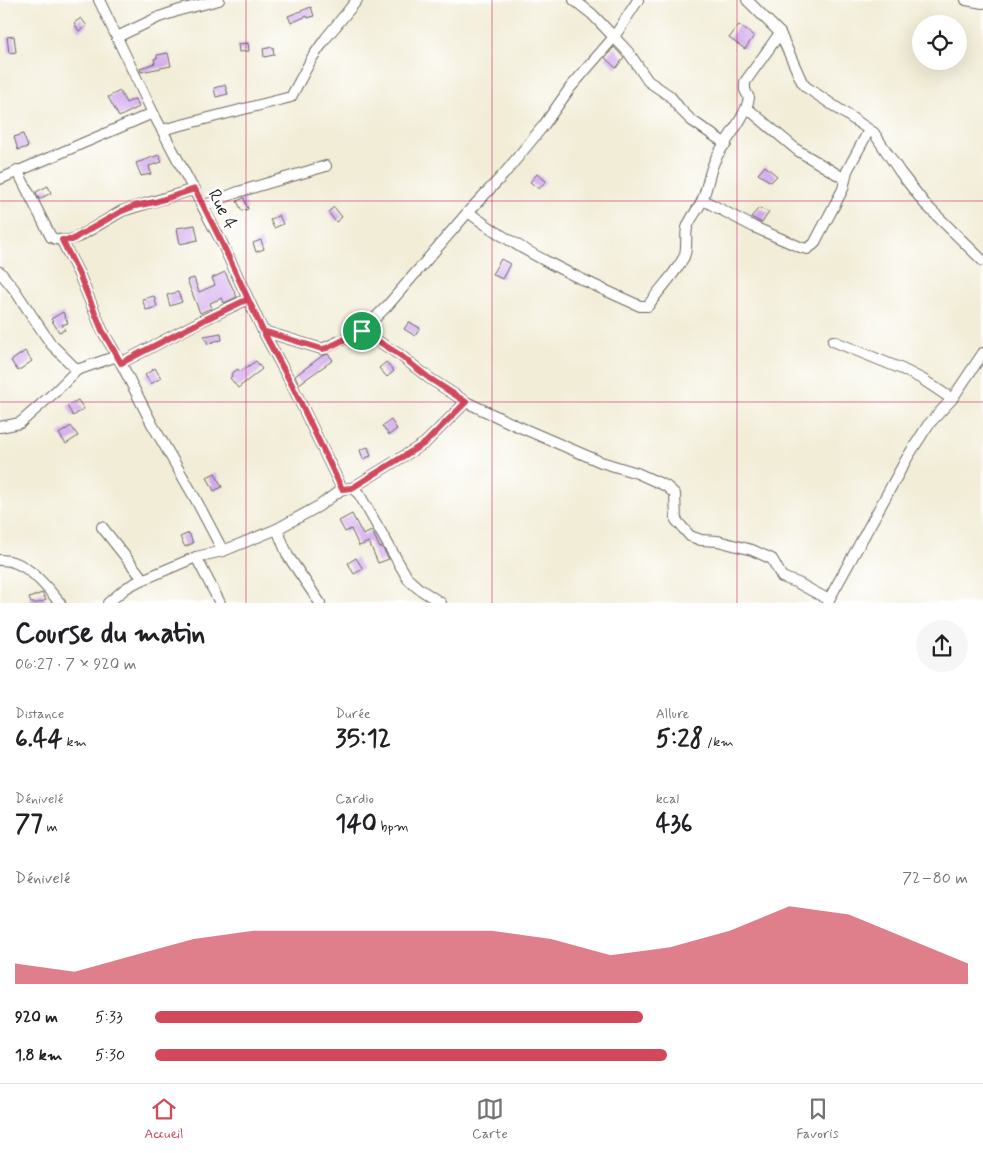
<!DOCTYPE html>
<html lang="fr">
<head>
<meta charset="utf-8">
<style>
  body { margin:0; font-family:Mynerve,sans-serif; background:#f6f6f6; color:#202124; height:100vh; display:flex; flex-direction:column; font-size:19px; white-space:nowrap }
  * { box-sizing:border-box; margin:0 }
  p { font-size:16px; color:#757577 }
  .icon { flex:none; width:28px; height:28px; fill:none; stroke:currentColor; stroke-width:2; stroke-linecap:round; stroke-linejoin:round }
  .map { position:relative; height:603px; overflow:hidden }
  .details { display:flex; flex-direction:column; background:#fff; flex:1 }
  .details>* { flex:none }
  .fabs { position:absolute; left:912px; top:15px; display:grid; gap:10px }
  .fabs a { display:grid; place-items:center; width:55px; height:55px; border-radius:50%; background:#fff; box-shadow:0 5px 20px #0002; font-size:25px }
  .pin { position:absolute; display:grid; place-items:center; width:42px; height:42px; color:#fff; margin:-21px; border:2px solid #fff; border-radius:50%; box-shadow:0 1px 5px #0007 }
  .round { display:grid; place-items:center; flex:none; width:52px; height:52px; border-radius:26px; background:#f6f6f6 }
  .overview { display:flex; align-items:center; justify-content:space-between; height:85px; padding:0 15px }
  h1 { font-size:28px; font-weight:800; line-height:38px }
  .metrics { display:grid; grid-template-columns:repeat(3,1fr); gap:8px; height:85px; padding:5px 15px }
  .metrics div { display:grid; align-content:center }
  .metrics b { font-size:25px; font-weight:800 }
  .metrics small { font-size:14px; font-weight:400 }
  .metrics p { font-size:14px }
  .chart { height:140px; padding:10px 15px }
  .chart p { display:flex; justify-content:space-between }
  .chart svg { width:100%; height:90px; margin-top:5px; fill:#d1495b; opacity:.7 }
  ul { padding:0 15px; list-style:none; font-size:16px }
  li { display:grid; grid-template-columns:80px 60px 1fr; align-items:center; height:38px }
  li i { height:12px; border-radius:6px; background:#d1495b }
  .dock { display:flex; justify-content:space-around; align-items:center; height:70px; border-top:1px solid #e0e0e0; background:#fff; font-size:14px; color:#757577 }
  .dock a { display:grid; justify-items:center; gap:2px }
  .dock .on { color:#d1495b }
  .map>svg:first-child { display:block }
  .building { fill:#d2a8ed }
  .lines { fill:none; stroke-linecap:round; stroke-linejoin:round }
  .minor-casing { stroke:#67655d; stroke-width:12 }
  .minor { stroke:#fff; stroke-width:10 }
  .route-casing { stroke:#fff; stroke-width:10 }
  .route { stroke:#d1495b; stroke-width:6 }
  .grid { fill:none; stroke:#c2185b; stroke-width:1; stroke-opacity:0.55 }
  .labels { text-anchor:middle; stroke-width:5; stroke-linejoin:round; paint-order:stroke }
  .street-label { font-size:18px; fill:#1c1c1c; stroke:#fff }
</style>
</head>
<body>
<div class="map">
<svg width="983" height="603" viewBox="0 0 983 603">
  <rect width="100%" height="100%" fill="#fff"/>
  <filter id="ink" filterUnits="userSpaceOnUse"><feTurbulence type="fractalNoise" baseFrequency=".02" numOctaves="2"/><feDisplacementMap in="SourceGraphic" scale="10" xChannelSelector="R" yChannelSelector="G"/><feConvolveMatrix kernelMatrix="1 2 1 2 8 2 1 2 1" color-interpolation-filters="sRGB"/></filter>
  <filter id="wash" filterUnits="userSpaceOnUse"><feTurbulence type="fractalNoise" baseFrequency=".0096" numOctaves="4" result="noise"/><feDisplacementMap in="SourceGraphic" scale="20" xChannelSelector="R" yChannelSelector="G"/><feGaussianBlur stdDeviation="1.12" result="paint"/><feColorMatrix in="noise" values="0 0 0 0 0 0 0 0 0 0 0 0 0 0 0 0 0 1.4 0 .05"/><feComposite in="paint" operator="in"/></filter>
  <g filter="url(#wash)">
    <rect width="100%" height="100%" fill="#f2edd7"/>
    <g id="blocks">
      <g class="building">
        <polygon points="311,7 314,16 308,18 307,16 291,23 288,16"/>
        <polygon points="81,18 87,26 79,31 74,23"/>
        <polygon points="739,25 754,36 745,49 729,38"/>
        <polygon points="14,36 16,52 9,53 7,37"/>
        <polygon points="248,43 249,51 239,52 238,44"/>
        <polygon points="273,47 274,55 264,57 263,49"/>
        <polygon points="614,47 624,58 616,68 605,58"/>
        <polygon points="168,53 171,66 141,72 140,68 155,63 154,59 157,58 157,55"/>
        <polygon points="225,85 228,94 216,97 214,88"/>
        <polygon points="120,91 126,103 135,99 139,107 119,117 108,97"/>
        <polygon points="23,134 28,147 18,150 14,137"/>
        <polygon points="159,155 162,162 149,166 151,174 141,176 136,163"/>
        <polygon points="765,166 777,176 771,182 758,174"/>
        <polygon points="537,174 546,181 539,189 530,182"/>
        <polygon points="48,186 51,193 39,199 36,192"/>
        <polygon points="244,198 248,209 242,211 237,201"/>
        <polygon points="334,207 342,217 336,222 328,212"/>
        <polygon points="759,208 769,212 762,223 751,217"/>
        <polygon points="279,215 283,224 274,228 270,220"/>
        <polygon points="195,225 198,240 180,244 177,228"/>
        <polygon points="261,240 264,249 256,252 253,243"/>
        <polygon points="501,259 510,264 502,279 492,274"/>
        <polygon points="225,272 237,297 224,303 222,298 210,303 212,308 200,313 187,280 194,278 199,292 215,285 212,278"/>
        <polygon points="178,292 182,302 170,306 167,295"/>
        <polygon points="154,296 157,307 146,310 142,299"/>
        <polygon points="63,312 68,323 62,325 65,330 59,332 51,319"/>
        <polygon points="409,322 420,328 415,336 404,329"/>
        <polygon points="221,333 222,340 215,341 208,344 204,336"/>
        <polygon points="25,351 32,361 18,371 11,361"/>
        <polygon points="328,354 333,360 299,384 295,376 322,356"/>
        <polygon points="256,361 262,369 238,388 230,378 232,376 231,374 238,369 240,372"/>
        <polygon points="386,362 394,371 387,377 379,368"/>
        <polygon points="155,368 161,378 151,384 145,375"/>
        <polygon points="78,400 84,409 73,416 67,406"/>
        <polygon points="391,420 397,429 389,435 382,426"/>
        <polygon points="71,426 78,436 66,444 59,434"/>
        <polygon points="368,447 371,456 363,459 360,450"/>
        <polygon points="215,473 222,487 214,491 207,477"/>
        <polygon points="352,514 363,535 372,531 380,548 382,547 389,559 378,563 369,542 359,546 351,529 345,532 339,521"/>
        <polygon points="189,533 193,543 185,547 180,537"/>
        <polygon points="356,558 363,569 354,574 348,563"/>
        <polygon points="42,593 46,600 39,603 31,603 29,598"/>
      </g>
    </g>
  </g>
  <g filter="url(#ink)">
    <use href="#blocks" fill-opacity="0" stroke="#67655d" stroke-width="1"/>
    <g class="lines">
      <g class="minor-casing">
        <g id="minor">
          <polyline points="99,0 153,113 222,243 263,331 292,385 342,489"/>
          <polyline points="574,0 592,14 614,37 629,53 648,81 670,96 680,109 691,120 726,144"/>
          <polyline points="747,0 780,33 802,82 806,87 874,133 900,172 925,204 983,261"/>
          <polyline points="966,0 983,3"/>
          <polyline points="117,37 159,17 180,10 219,0"/>
          <polyline points="747,108 797,150 845,179"/>
          <polyline points="162,130 291,97 312,58 326,38 357,0"/>
          <path d="M17 170 51 237C60 242 68 241 78 237L122 211 195 189"/>
          <polyline points="0,179 153,113"/>
          <polyline points="703,200 754,227 800,247 807,249 814,244 843,189 847,171 869,130"/>
          <polyline points="203,206 238,192 326,166"/>
          <path d="M468 212C521 252 579 279 640 306H648C659 289 674 276 684 257 688 248 685 237 687 228 690 218 698 210 702 201 708 187 709 171 716 158 726 139 745 119 749 98L745 90V82L780 33"/>
          <polyline points="62,241 79,274 102,330 121,363 152,424 195,498 223,551"/>
          <polyline points="0,272 14,289 51,344 77,370"/>
          <polyline points="263,331 322,349 362,331 388,305 468,212 504,174 544,125 570,88 614,37 638,0"/>
          <polyline points="362,331 400,355 429,378 466,402 515,425 601,462 637,473 666,486 675,494 676,520 690,536 701,540 718,541 752,550 772,559 782,577 798,583 829,600"/>
          <polyline points="833,341 902,369 922,379 952,399"/>
          <polyline points="121,363 203,320 248,299"/>
          <polyline points="0,427 20,423 56,391 77,370 117,356"/>
          <polyline points="352,488 425,443 466,402"/>
          <polyline points="102,527 143,579"/>
          <polyline points="277,529 288,556 320,603"/>
          <polyline points="196,557 220,603"/>
          <path d="M0 560C25 559 45 585 60 603"/>
          <polyline points="108,603 126,588 135,583 196,557 223,551 277,529 319,506 342,489 352,488 359,494 408,579 418,588 441,603"/>
          <polyline points="827,603 907,458 928,425 952,399 983,353"/>
        </g>
      </g>
      <use href="#minor" class="minor"/>
    </g>
  </g>
  <g class="lines" filter="url(#ink)">
    <g class="route-casing">
      <polyline id="route" points="362,331 327,348 322,349 263,331 222,243 195,189 155,202 135,206 122,211 78,236 72,240 62,240 79,274 102,330 121,363 204,320 248,299 263,331 292,385 342,489 352,488 425,443 466,402 429,378 400,355 362,331"/>
    </g>
    <use href="#route" class="route"/>
  </g>
  <path class="grid" d="M246 0V603M492 0V603M737 0V603M0 201H983M0 402H983"/>
  <g class="labels">
    <g class="street-label">
      <text transform="translate(223 209) rotate(63)" y="6">Rue 4</text>
    </g>
  </g>
</svg>
<div class="fabs">
<a><svg class="icon" aria-label="locate" viewBox="0 0 24 24"><circle cx="12" cy="12" r="6"/><path d="M12 2v4M12 18v4M2 12h4M18 12h4"/></svg></a>
</div>
<div class="pin" style="left:362px;top:331px;background:#1e9e55"><svg class="icon" aria-label="arrive" viewBox="0 0 24 24"><path d="M6 21V4h12l-3 4 3 4H6"/></svg></div>
</div>
<section class="details">
<div class="overview"><div><h1>Course du matin</h1><p>06:27 · 7 × 920 m</p></div><a class="round"><svg class="icon" aria-label="share" viewBox="0 0 24 24"><path d="M12 15V3M7 8l5-5 5 5M5 13v7h14v-7"/></svg></a></div>
<div class="metrics">
<div><p>Distance</p><b>6.44<small> km</small></b></div>
<div><p>Durée</p><b>35:12</b></div>
<div><p>Allure</p><b>5:28<small> /km</small></b></div>
</div>
<div class="metrics">
<div><p>Dénivelé</p><b>77<small> m</small></b></div>
<div><p>Cardio</p><b>140<small> bpm</small></b></div>
<div><p>kcal</p><b>436</b></div>
</div>
<div class="chart"><p><span>Dénivelé</span>72–80 m</p>
<svg viewBox="0 0 160 44" preserveAspectRatio="none"><path d="M0 44V34L10 38L20 30L30 22L40 18L50 18L60 18L70 18L80 18L90 22L100 30L110 26L120 18L130 6L140 10L150 22L160 34V44z"/></svg>
</div>
<ul>
<li><b>920 m</b>5:33<i style="width:60%"></i></li>
<li><b>1.8 km</b>5:30<i style="width:63%"></i></li>
</ul>
</section>
<nav class="dock">
<a class="on"><svg class="icon" aria-label="home" viewBox="0 0 24 24"><path d="M3 11l9-7 9 7M6 9v11h12V9"/></svg>Accueil</a>
<a><svg class="icon" aria-label="map" viewBox="0 0 24 24"><path d="M3 6l6-2 6 2 6-2v14l-6 2-6-2-6 2zM9 4v14M15 6v14"/></svg>Carte</a>
<a><svg class="icon" aria-label="saved" viewBox="0 0 24 24"><path d="M7 4h10v16l-5-4-5 4z"/></svg>Favoris</a>
</nav>
</body>
</html>
